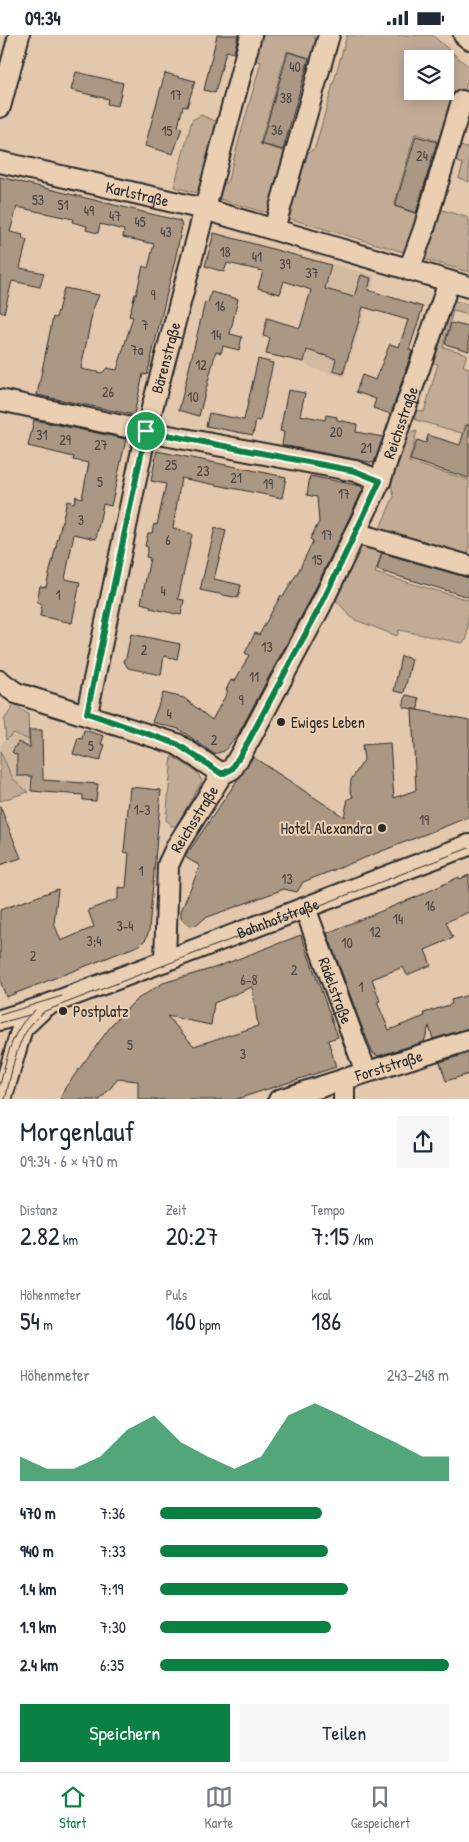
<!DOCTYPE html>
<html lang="de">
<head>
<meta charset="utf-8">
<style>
  body { margin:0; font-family:"Patrick Hand",sans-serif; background:#f6f6f7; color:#1f2937; height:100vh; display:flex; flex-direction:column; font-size:19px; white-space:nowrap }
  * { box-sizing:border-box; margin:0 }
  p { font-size:16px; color:#747a83 }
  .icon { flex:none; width:28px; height:28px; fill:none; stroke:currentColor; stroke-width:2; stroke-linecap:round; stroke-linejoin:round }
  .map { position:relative; height:1064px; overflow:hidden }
  .details { display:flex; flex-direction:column; background:#fff; flex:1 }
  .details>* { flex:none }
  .fabs { position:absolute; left:404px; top:15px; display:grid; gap:10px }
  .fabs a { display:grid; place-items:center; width:50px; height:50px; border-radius:0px; background:#fff; box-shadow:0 2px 12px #0003; font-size:25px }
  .pin { position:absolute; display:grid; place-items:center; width:42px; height:42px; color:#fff; margin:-21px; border:2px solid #fff; border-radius:50%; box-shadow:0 1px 5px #0007 }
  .round { display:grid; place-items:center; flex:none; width:52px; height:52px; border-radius:0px; background:#f6f6f7 }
  .head { display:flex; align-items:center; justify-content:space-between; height:85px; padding:0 20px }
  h1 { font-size:28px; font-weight:600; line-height:38px }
  .figures { display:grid; grid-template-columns:repeat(3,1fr); gap:8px; height:85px; padding:5px 20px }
  .figures div { display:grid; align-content:center }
  .figures b { font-size:25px; font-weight:600 }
  .figures small { font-size:14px; font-weight:400 }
  .figures p { font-size:14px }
  .chart { height:140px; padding:10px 20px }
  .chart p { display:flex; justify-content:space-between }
  .chart svg { width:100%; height:90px; margin-top:5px; fill:#0b8043; opacity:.7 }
  .button { display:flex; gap:10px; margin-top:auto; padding:10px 20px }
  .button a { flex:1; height:58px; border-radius:0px; background:#0b8043; color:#fff; font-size:20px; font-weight:600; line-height:58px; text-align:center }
  .button a+a { background:#f6f6f7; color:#1f2937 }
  ul { padding:0 20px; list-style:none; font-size:16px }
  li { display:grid; grid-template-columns:80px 60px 1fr; align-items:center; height:38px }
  li i { height:12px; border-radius:6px; background:#0b8043 }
  .status { display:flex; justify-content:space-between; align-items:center; height:35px; padding:0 25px; background:#fff; direction:ltr }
  .status svg { height:14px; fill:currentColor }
  .menu { display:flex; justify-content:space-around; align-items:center; height:70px; border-top:1px solid #e0e1e3; background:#fff; font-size:14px; color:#747a83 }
  .menu a { display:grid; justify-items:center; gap:2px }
  .menu .on { color:#0b8043 }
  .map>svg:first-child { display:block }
  .built { fill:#d2baa1 }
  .green { fill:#c1ab95; stroke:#766b60; fill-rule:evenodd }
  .building { fill:#ab9884; stroke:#2b2b2b; fill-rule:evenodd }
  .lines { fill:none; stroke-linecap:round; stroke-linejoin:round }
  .minor-casing { stroke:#2b2b2b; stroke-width:24 }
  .minor { stroke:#ebcfb2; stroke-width:20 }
  .tram { stroke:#2b2b2b; stroke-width:1 }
  .route-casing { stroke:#fff; stroke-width:10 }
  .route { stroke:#0b8043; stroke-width:6 }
  .poi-dot { fill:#2b2b2b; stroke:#ebcfb2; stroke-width:2 }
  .labels { text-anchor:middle; stroke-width:4; stroke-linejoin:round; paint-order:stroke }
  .number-label { font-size:14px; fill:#4b4641 }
  .street-label { font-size:16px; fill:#2b2b2b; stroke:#ebcfb2 }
  .poi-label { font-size:16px; fill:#2b2b2b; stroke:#ebcfb2; text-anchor:start }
</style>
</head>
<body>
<div class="status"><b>09:34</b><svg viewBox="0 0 49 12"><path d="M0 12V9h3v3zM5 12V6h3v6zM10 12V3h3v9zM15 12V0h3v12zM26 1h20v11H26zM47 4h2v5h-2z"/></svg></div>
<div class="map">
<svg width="469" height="1065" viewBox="0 0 469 1065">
  <rect width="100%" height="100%" fill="#e3c8ad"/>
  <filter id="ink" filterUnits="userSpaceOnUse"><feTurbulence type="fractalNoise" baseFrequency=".02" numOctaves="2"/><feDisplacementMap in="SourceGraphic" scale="10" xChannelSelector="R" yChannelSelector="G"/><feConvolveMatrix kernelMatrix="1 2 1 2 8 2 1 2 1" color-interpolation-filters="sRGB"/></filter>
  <g filter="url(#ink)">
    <g class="built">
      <polygon points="333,229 375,241 344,342 314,334 304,328"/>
      <polygon points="13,698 29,705 30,747 28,757 13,744 0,716 0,710"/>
    </g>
    <g class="green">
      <polygon points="257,0 314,0 320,21 311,20 313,27 312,40 306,38 310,23 287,16 260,109 283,116 285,108 290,109 270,177 267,178 219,164 224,148 227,148 261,27 251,24"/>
      <path d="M347 0H432L469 32V47H467L464 57 461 56 445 108 415 99 394 171 422 181 407 218 284 182 303 121 315 113ZM412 24H445V56H412Z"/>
      <polygon points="201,80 218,87 199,157 197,158 174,152 192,85"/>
      <polygon points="469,108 469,147 459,143 463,129 452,125 456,110 467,113"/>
      <polygon points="439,174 469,183 469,237 420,223"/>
      <polygon points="452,265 469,270 469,280 453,276 443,312 467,319 463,331 469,333 469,400 416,385 414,380 415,374 424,377 438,329 430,327"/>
      <polygon points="417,396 409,427 469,445 469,526 377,500 394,461 391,450 408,399"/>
      <polygon points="365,509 383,512 375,538 469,565 467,604 462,608 399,595 397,601 353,584 333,562 356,514"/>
      <polygon points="14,670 28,679 29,705 13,698 6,705 4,685"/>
      <polygon points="0,716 13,744 28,757 0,766"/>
      <polygon points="172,721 197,737 202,746 176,791 171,791 166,785"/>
    </g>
    <g class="building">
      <polygon points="217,0 238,0 234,18 226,16 215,58 204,55"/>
      <polygon points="288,17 309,23 283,115 261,109"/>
      <polygon points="76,37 123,48 118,71 107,69 108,64 71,55"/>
      <polygon points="165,38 195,46 187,72 183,71 178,92 182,93 173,119 145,111"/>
      <polygon points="416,101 437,107 416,178 395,171"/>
      <polygon points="0,142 180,186 182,191 175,225 147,340 143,339 134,380 37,360 53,282 56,283 64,253 99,260 93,274 81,334 102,338 107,333 117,335 133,282 129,281 135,259 136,260 143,231 148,233 154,209 123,202 124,195 100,189 98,198 86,195 87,191 72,187 73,184 17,172 10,197 23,200 22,204 27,205 20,233 44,238 40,252 12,246 4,278 0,277"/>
      <polygon points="214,198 331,230 325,254 354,262 361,240 371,243 368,255 423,272 409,315 412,316 391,379 373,373 376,364 356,357 362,340 375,345 390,309 399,312 408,285 363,272 343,339 333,336 336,324 307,315 304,327 266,319 270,303 263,301 267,283 300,293 311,255 284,246 280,259 258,253 263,236 227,228 224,237 205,231"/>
      <polygon points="211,257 238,264 230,299 242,302 239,315 223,311 221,318 216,316 199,381 179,375 205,267 208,268"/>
      <polygon points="451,288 469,292 469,316 445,309"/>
      <polygon points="258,324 273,328 260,386 256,385 253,400 206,391 209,378 244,385"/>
      <polygon points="288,355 305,358 300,380 325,385 326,380 337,382 337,385 357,389 356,397 383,402 374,428 282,410 284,397 280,396"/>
      <polygon points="34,385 126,404 111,471 103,469 96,504 74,499 65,544 80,547 72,588 40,581 42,569 37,567 40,551 46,552 67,466 74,468 76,461 82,463 89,428 73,425 74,422 28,411"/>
      <polygon points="466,390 469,390 469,443 410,425 417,405 426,408 428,400 460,410"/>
      <polygon points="157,416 286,442 282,463 181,443 173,493 192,499 178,564 184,565 181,580 150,573 151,571 141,568 150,523 146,522 148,512 145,511 148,498 152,498 154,489 157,490 166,449 151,446"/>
      <polygon points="310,441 361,451 363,454 310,565 239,698 224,716 214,719 179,694 152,687 163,658 184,663 212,685 228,656 226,655 231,645 235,646 249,620 245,618 255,598 259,600 281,560 283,562 299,535 313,506 310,504 319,487 317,462 307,460"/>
      <polygon points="215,493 226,496 214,544 241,550 238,563 200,555"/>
      <polygon points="382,518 469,543 469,562 377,535"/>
      <polygon points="131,599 180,609 177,624 164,621 161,640 128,633 123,625 126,623"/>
      <polygon points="401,621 412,624 404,658 394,656"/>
      <polygon points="406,660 419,663 418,675 403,672"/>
      <polygon points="412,674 469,685 469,782 303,847 297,857 284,854 205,883 197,890 190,891 185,888 181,883 181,876 200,831 185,822 253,722 344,782 348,764 353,762 350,754 351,745 364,725 362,710 390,708 394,763 416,755"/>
      <polygon points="29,695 42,695 43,745 98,749 96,766 83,765 83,760 31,756 32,741 17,741 17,720 12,717 18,707 30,713"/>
      <polygon points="84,695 104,701 101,709 105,710 100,726 73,719 78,703 82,704"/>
      <polygon points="130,752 161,755 149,895 146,904 140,910 6,962 0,945 0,875 58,854 54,888 61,906 94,892 88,875 118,864 118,852 126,853 129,818 124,817"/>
      <polygon points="0,771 21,823 0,830"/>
      <polygon points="469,840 469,877 446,887 453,903 425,915 431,930 407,940 403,932 372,944 380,966 377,967 389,995 425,981 424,978 452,969 451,965 469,960 469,993 433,1004 429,991 424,1007 378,1021 373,1018 363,995 327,898 421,860 459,842 460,844"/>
      <path d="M301 900 338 1002 328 1005 336 1032 234 1065H138V1046L118 1044 100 1065H60L65 1053 114 987 136 965 163 948 214 933ZM252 952 258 991 194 1011 167 981 211 990 214 968Z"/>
      <polygon points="469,1018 469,1039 446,1046 440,1027"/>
    </g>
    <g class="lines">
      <g class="minor-casing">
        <g id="minor">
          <polyline points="464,0 469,4"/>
          <polyline points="0,72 19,0"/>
          <path id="s1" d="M0 127 204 174 469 252"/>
          <polyline points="274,194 329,0"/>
          <polyline points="409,235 424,194 462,66"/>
          <polyline points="0,365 169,401 355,436 380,446"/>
          <polyline points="355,498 469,531"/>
          <polyline points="0,646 16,658 177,709 222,739"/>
          <path id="s2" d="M87 678 146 396 251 0"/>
          <path id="s3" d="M305 873 366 1037"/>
          <path id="s4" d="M165 926 168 830 177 811 222 739 232 734 249 705 321 570 380 446 449 247"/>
          <path id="s5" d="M0 985 36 974 165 926 469 810"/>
          <polyline points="344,1044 344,1065"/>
          <polyline points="1,1065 22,993 41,975"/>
          <path id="s6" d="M279 1065 469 1005"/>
        </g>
      </g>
      <use href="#minor" class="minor"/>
      <g class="tram">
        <polyline points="0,980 62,961"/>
        <polyline points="0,988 29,980"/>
        <path d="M0 1050C7 1022 11 995 35 975"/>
        <path d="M5 1065C13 1033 16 997 45 976L469 813"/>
      </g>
    </g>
  </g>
  <g class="lines" filter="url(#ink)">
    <g class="route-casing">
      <polygon id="route" points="146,396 355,436 380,446 321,570 249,705 232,734 222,739 177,709 87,678"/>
    </g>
    <use href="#route" class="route"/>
  </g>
  <g class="poi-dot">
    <circle cx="281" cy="687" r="5"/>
    <circle cx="382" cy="793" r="5"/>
    <circle cx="63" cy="976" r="5"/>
  </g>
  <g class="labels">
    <g class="number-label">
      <text x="295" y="37">40</text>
      <text x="176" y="65">17</text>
      <text x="286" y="68">38</text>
      <text x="277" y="100">36</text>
      <text x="167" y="101">15</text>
      <text x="422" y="126">24</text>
      <text x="38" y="170">53</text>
      <text x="63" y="175">51</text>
      <text x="89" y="181">49</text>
      <text x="115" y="186">47</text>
      <text x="140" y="192">45</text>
      <text x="166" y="202">43</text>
      <text x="225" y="222">18</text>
      <text x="257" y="227">41</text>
      <text x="285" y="234">39</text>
      <text x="312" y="243">37</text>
      <text x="153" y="265">9</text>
      <text x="220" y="276">16</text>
      <text x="145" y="295">7</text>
      <text x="216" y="305">14</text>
      <text x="137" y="320">7a</text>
      <text x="201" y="335">12</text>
      <text x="108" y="362">26</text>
      <text x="193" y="367">10</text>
      <text x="336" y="402">20</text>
      <text x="42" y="405">31</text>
      <text x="65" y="410">29</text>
      <text x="101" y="415">27</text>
      <text x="366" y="418">21</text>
      <text x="171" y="435">25</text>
      <text x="203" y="441">23</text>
      <text x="236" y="448">21</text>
      <text x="100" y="452">5</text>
      <text x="268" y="454">19</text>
      <text x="344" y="464">17</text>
      <text x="81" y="490">3</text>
      <text x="327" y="505">17</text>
      <text x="168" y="510">6</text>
      <text x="317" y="530">15</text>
      <text x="163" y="561">4</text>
      <text x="58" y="565">1</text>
      <text x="267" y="617">13</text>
      <text x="144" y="620">2</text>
      <text x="254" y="647">11</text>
      <text x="241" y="670">9</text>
      <text x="169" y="684">4</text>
      <text x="214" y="710">2</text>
      <text x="91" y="716">5</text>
      <text x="142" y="780">1-3</text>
      <text x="424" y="790">19</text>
      <text x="141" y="841">1</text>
      <text x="287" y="849">13</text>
      <text x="430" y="876">16</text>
      <text x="398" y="889">14</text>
      <text x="125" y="896">3-4</text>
      <text x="375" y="902">12</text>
      <text x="94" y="911">3;4</text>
      <text x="347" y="913">10</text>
      <text x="33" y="926">2</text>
      <text x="294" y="940">2</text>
      <text x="249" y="950">6-8</text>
      <text x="361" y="957">1</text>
      <text x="130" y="1015">5</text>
      <text x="243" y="1024">3</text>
    </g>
    <g class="street-label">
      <text dy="6" stroke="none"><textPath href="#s1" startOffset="141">Karlstraße</textPath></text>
      <text dy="6" stroke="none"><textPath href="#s2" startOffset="364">Bärenstraße</textPath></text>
      <text dy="6" stroke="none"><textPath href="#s4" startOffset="599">Reichsstraße</textPath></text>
      <text dy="6" stroke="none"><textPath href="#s4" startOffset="149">Reichsstraße</textPath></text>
      <text dy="6" stroke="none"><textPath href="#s5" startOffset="296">Bahnhofstraße</textPath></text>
      <text dy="6" stroke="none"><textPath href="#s3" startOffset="88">Rädelstraße</textPath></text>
      <text dy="6" stroke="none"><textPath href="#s6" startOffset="115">Forststraße</textPath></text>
    </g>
    <g class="poi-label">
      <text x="291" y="693">Ewiges Leben</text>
      <text x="372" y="799" text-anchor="end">Hotel Alexandra</text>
      <text x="73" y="982">Postplatz</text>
    </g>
  </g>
</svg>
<div class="fabs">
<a><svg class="icon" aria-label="layers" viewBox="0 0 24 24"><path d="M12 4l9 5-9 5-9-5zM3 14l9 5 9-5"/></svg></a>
</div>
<div class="pin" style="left:146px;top:396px;background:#1e9e55"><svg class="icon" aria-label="arrive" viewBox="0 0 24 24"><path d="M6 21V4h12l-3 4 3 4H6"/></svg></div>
</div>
<section class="details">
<div class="head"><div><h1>Morgenlauf</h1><p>09:34 · 6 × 470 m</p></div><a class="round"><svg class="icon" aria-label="share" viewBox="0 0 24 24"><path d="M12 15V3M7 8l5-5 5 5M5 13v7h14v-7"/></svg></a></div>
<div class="figures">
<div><p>Distanz</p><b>2.82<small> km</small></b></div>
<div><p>Zeit</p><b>20:27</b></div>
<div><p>Tempo</p><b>7:15<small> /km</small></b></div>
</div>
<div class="figures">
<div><p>Höhenmeter</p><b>54<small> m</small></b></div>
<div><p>Puls</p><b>160<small> bpm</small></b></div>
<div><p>kcal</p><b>186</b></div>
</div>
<div class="chart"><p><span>Höhenmeter</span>243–248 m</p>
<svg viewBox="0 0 160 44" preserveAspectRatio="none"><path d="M0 44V32L10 38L20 38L30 32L40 19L50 12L60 25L70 32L80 38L90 32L100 12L110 6L120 12L130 19L140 25L150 32L160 32V44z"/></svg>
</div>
<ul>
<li><b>470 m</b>7:36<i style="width:56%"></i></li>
<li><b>940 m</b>7:33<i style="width:58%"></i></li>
<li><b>1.4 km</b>7:19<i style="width:65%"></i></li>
<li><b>1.9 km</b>7:30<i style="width:59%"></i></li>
<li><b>2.4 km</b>6:35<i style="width:100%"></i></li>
</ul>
<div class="button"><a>Speichern</a><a>Teilen</a></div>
</section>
<nav class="menu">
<a class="on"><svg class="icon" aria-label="home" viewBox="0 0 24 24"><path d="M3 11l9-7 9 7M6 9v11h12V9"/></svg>Start</a>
<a><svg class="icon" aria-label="map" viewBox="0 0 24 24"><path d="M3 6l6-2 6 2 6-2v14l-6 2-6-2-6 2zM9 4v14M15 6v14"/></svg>Karte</a>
<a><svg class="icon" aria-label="saved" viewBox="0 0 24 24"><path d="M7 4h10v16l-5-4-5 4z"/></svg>Gespeichert</a>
</nav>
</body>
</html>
